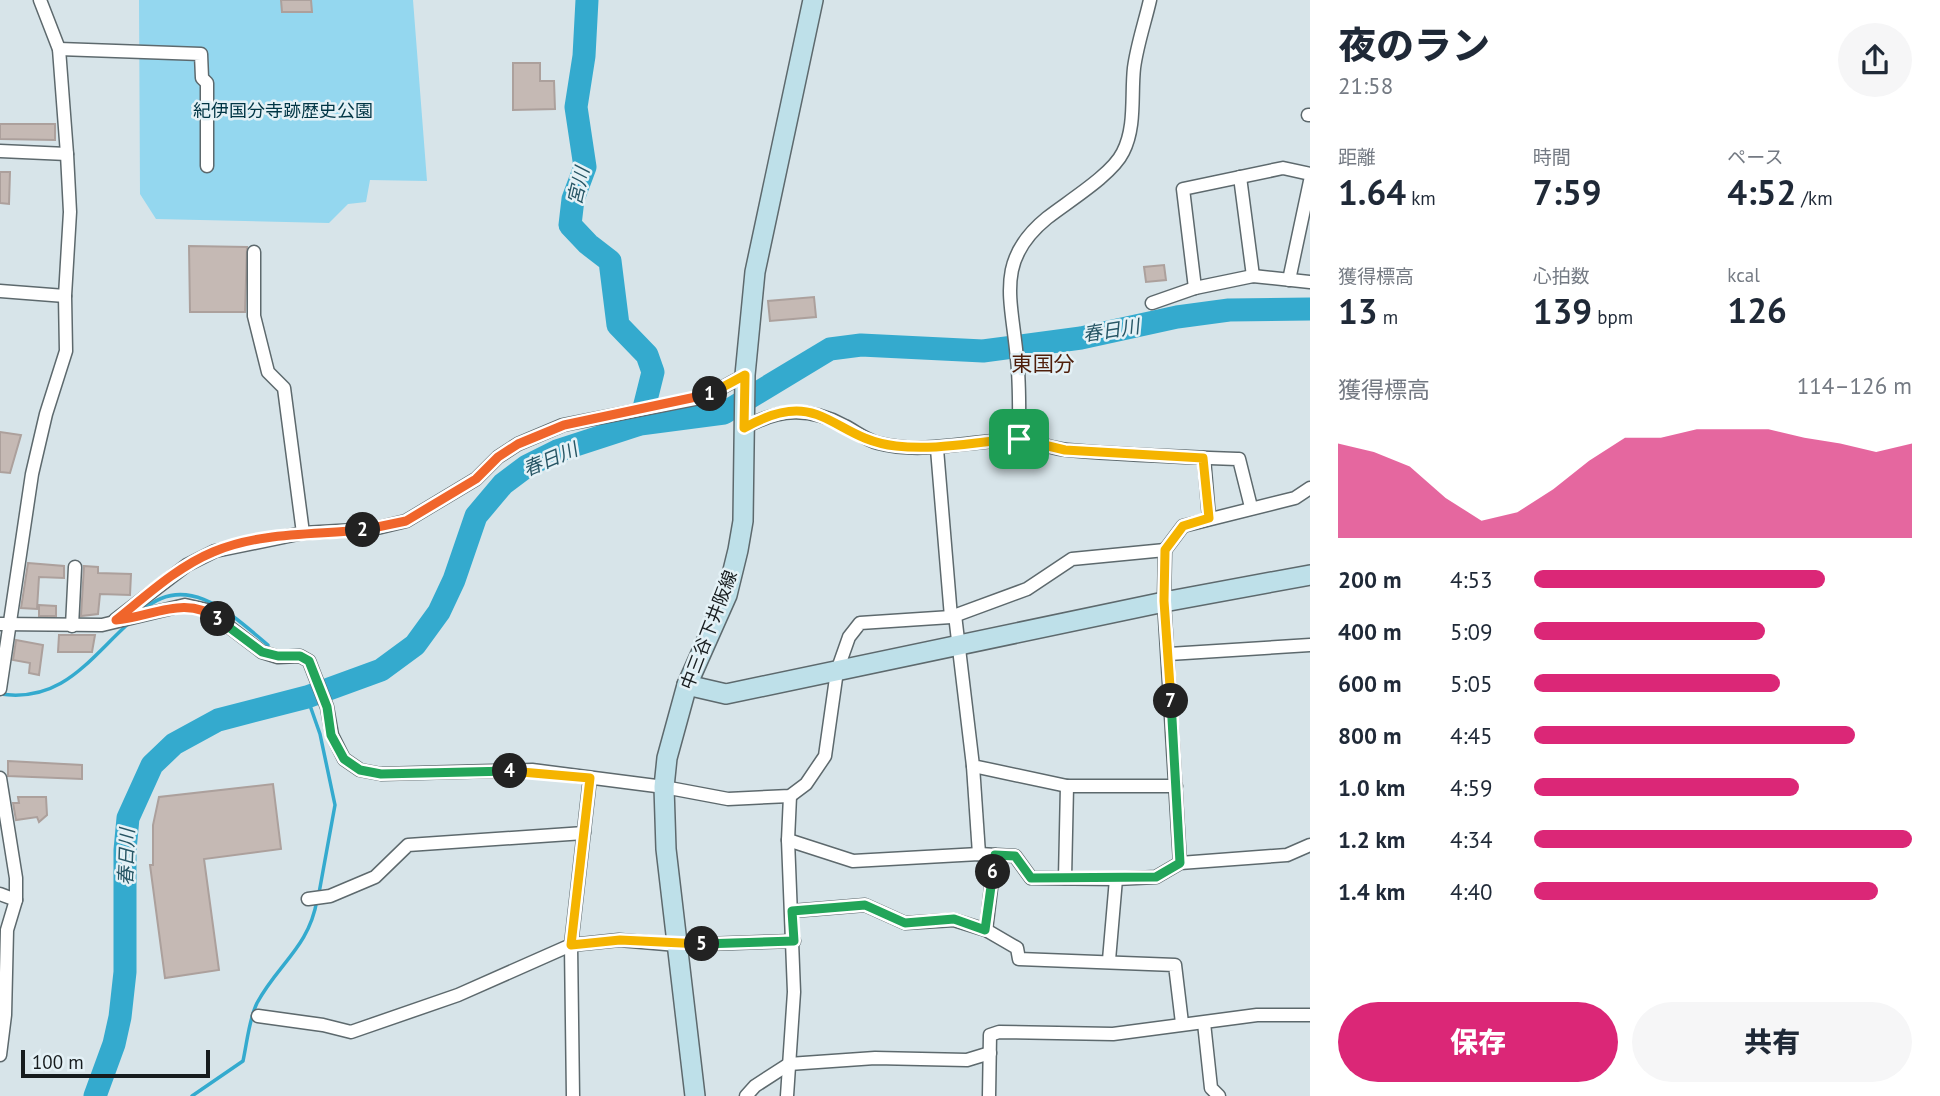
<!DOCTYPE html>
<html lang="ja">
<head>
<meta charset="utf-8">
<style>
  body { margin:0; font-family:"PT Sans","Noto Sans JP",sans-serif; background:#f6f6f7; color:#1f2937; height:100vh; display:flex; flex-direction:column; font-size:26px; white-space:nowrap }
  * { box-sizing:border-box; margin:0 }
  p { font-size:23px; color:#747a83 }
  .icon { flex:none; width:38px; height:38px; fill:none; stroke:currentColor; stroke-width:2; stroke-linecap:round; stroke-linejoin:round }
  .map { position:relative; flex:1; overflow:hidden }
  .drawer { display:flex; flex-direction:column; background:#fff; width:630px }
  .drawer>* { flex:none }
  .scale { position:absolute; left:21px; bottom:18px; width:189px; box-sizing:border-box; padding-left:7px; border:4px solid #161b1d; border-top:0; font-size:19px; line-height:24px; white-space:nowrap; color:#161b1d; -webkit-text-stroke:5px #e4f1f6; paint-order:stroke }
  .pin { position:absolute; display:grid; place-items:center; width:60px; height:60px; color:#fff; margin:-30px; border-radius:14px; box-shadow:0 4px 10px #0006 }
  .km { position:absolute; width:35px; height:35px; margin:-18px; border-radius:50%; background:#222; color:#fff; font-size:19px; line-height:35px; text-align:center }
  .round { display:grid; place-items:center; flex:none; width:74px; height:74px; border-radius:37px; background:#f6f6f7 }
  .head { display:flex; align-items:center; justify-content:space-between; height:119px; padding:0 28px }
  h1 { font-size:38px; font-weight:800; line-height:52px }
  .metrics { display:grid; grid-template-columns:repeat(3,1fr); gap:10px; height:119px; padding:7px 28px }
  .metrics div { display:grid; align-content:center }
  .metrics b { font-size:35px; font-weight:800 }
  .metrics small { font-size:19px; font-weight:400 }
  .metrics p { font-size:19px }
  .chart { height:196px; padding:14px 28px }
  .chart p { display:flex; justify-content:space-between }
  .chart svg { width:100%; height:126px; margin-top:7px; fill:#db2777; opacity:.7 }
  .cta { display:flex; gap:14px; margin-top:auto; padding:14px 28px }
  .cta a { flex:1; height:80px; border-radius:42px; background:#db2777; color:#fff; font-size:28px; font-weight:800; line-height:80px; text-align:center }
  .cta a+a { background:#f6f6f7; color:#1f2937 }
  ul { padding:0 28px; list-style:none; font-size:23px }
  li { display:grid; grid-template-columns:112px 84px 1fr; align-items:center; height:52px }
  li i { height:18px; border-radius:9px; background:#db2777 }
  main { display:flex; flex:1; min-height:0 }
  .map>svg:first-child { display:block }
  .green { fill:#94d7ef }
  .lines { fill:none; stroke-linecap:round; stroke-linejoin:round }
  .stream { stroke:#34aace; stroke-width:3.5 }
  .river { stroke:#34aace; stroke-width:23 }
  .building { fill:#c5b9b4; stroke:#aca09c; stroke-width:2 }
  .street-casing { stroke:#5d696d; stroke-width:15 }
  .secondary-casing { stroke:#5d696d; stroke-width:22 }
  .street { stroke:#fff; stroke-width:12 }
  .secondary { stroke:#bee0e9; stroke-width:19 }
  .split-1-casing { stroke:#fff; stroke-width:14 }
  .split-2-casing { stroke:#fff; stroke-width:14 }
  .split-3-casing { stroke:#fff; stroke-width:14 }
  .split-4-casing { stroke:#fff; stroke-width:14 }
  .split-5-casing { stroke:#fff; stroke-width:14 }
  .split-6-casing { stroke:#fff; stroke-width:14 }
  .split-7-casing { stroke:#fff; stroke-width:14 }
  .split-8-casing { stroke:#fff; stroke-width:14 }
  .split-1 { stroke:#f5b400; stroke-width:9 }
  .split-2 { stroke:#f0652b; stroke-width:9 }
  .split-3 { stroke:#f0652b; stroke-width:9 }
  .split-4 { stroke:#22a559; stroke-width:9 }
  .split-5 { stroke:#f5b400; stroke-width:9 }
  .split-6 { stroke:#22a559; stroke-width:9 }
  .split-7 { stroke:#22a559; stroke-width:9 }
  .split-8 { stroke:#f5b400; stroke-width:9 }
  .labels { text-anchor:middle; stroke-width:5; stroke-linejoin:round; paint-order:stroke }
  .park-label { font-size:18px; fill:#003544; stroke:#e4f1f6 }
  .street-label { font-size:18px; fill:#161b1d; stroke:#e4f1f6 }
  .water-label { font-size:19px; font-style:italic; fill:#275665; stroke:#e4f1f6 }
  .quarter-label { font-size:21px; fill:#4f1e0a; stroke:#e4f1f6 }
</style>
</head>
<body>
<main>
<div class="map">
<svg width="1310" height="1096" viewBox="0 0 1310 1096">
  <rect width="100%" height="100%" fill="#d7e4e9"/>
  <polygon class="green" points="139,0 413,0 427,181 370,180 366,202 348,204 329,223 156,219 140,194"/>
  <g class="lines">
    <g class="stream">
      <path d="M143 610C188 570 234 617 268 645"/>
      <path d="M0 694C62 703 88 660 129 623"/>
      <polyline points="307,697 320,734 335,805 319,893"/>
      <path d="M192 1096 243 1061C247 1043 249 1019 257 1003 278 964 309 947 317 900"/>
    </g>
    <g class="river">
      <polyline points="587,0 584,56 576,107 585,167 573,199 570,225 588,244 610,261 618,325 647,355 653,372 640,424"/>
      <polyline points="95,1096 114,1044 120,1017 125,972 125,850 128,818 152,765 174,744 218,720 307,697 381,670 415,645 439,612 454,580 476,516 503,484 527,466 557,451 640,424 724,413 830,349 861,345 983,351 1081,338 1177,317 1229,310 1310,309"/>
    </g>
  </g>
  <g class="building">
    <polygon points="281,0 311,0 312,12 282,12"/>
    <polygon points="513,63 540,63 540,81 554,81 555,109 513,110"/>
    <polygon points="0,124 55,124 55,140 0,139"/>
    <polygon points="0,172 10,172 9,204 0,203"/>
    <polygon points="189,246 247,247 245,312 190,312"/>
    <polygon points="1164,265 1166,280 1146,282 1144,267"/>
    <polygon points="814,297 816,317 770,321 768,301"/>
    <polygon points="0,432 21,435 10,473 0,472"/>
    <polygon points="28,563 64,566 64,578 39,577 37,609 21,608"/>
    <polygon points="84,566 98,567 98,573 131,574 130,595 100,594 98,614 81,616"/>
    <polygon points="39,605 56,606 56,616 39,616"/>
    <polygon points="59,635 95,635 92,652 58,652"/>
    <polygon points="16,640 43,645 39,675 29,673 30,663 13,660"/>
    <polygon points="8,761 82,765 82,779 8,776"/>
    <polygon points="273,784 281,849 204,859 219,970 165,978 150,865 153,865 153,825 159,797"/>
    <polygon points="18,797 46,797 47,815 39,822 37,817 16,820 13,803 19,803"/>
  </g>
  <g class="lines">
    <g class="street-casing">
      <g id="street">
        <polyline points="59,49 201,54 202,78 207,83 207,166"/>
        <polyline points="1308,115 1310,115"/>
        <polyline points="0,151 67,154"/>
        <polyline points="1240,177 1253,276"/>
        <polyline points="254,252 254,316 268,372 284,388 303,533"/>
        <polyline points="1289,280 1310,181"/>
        <polyline points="1195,288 1183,189 1283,168 1310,174"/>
        <polyline points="0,291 65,296"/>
        <polyline points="1152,303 1195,288 1253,276 1310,282"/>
        <path d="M744 428C779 408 810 407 845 426 855 431 866 440 878 443 924 455 969 440 1015 440 1033 439 1050 449 1068 450 1124 455 1182 457 1239 459L1251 507"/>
        <path d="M1019 439C1019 413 1020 386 1017 359 1012 300 994 261 1047 218 1067 202 1112 175 1123 152 1136 127 1131 95 1134 68 1137 45 1145 22 1150 0"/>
        <polyline points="937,449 951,617"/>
        <polyline points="1204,458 1209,518"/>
        <polyline points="955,615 973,766 1067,786 1176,786"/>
        <polyline points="115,620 187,565 215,551 303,533 373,529 406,521 476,479 498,457 518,444 563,425 705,397 745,375"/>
        <polyline points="0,624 102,625 185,605 207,610 262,652 278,657 300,656 309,661 327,707 332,735 344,759 360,770 381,774 532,770 664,787 728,799 790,796 806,784 825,756 837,671 849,637 860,623 951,617 1027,589 1072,559 1165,550"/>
        <polyline points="72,626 75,567"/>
        <polyline points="1169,654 1310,645"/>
        <polyline points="0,689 32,474 46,414 66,351 65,296 70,212 67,154 59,49 40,0"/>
        <polyline points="973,766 979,854"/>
        <polyline points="0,778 16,878 16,900 7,930 5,1015 0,1055"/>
        <polyline points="788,840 853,861 979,854 1015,856 1031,878 1116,879"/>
        <polyline points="1180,863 1164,602 1165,550 1183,526 1295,498 1310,488"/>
        <polyline points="1065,878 1067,786"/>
        <polyline points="0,894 16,900"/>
        <polyline points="308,899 330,896 375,877 408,845 584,833"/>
        <polyline points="792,911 865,905 905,923 954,920 986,930 1017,948 1019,959 1175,965 1182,1023"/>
        <polyline points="986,930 995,855"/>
        <polyline points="1109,960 1116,879 1156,877 1180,863 1287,855 1310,845"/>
        <polyline points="258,1016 323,1025 351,1032 458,995 571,945 619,940 677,945 794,941"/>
        <polyline points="1204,1023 1211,1088 1219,1096"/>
        <polyline points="573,1096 571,945 590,778"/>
        <polyline points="746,1096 755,1086 789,1064 875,1058 967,1060 990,1053"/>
        <polyline points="787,1096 794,992 788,840 790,796"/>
        <polyline points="989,1096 990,1035 999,1032 1113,1034 1257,1015 1310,1015"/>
      </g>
    </g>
    <g class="secondary-casing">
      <g id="secondary">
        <polyline points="687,685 726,694 1164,602 1310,575"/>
        <polyline points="695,1096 666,849 664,787 667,758 687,685 727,595 738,550 743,521 745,375 755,272 813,0"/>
      </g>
    </g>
    <use href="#street" class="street"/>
    <use href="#secondary" class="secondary"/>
  </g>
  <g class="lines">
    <g class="split-1-casing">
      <path id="split-1" d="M710 394 745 375 744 428C822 384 831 439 896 446 937 451 978 441 1019 439"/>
    </g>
    <g class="split-2-casing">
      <polyline id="split-2" points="363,530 406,521 476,479 498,457 518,444 564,425 710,394"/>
    </g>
    <g class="split-3-casing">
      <path id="split-3" d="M218 619C187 594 151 617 116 620 146 596 177 567 213 552 260 532 314 535 363 530"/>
    </g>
    <g class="split-4-casing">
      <polyline id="split-4" points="218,619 262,652 278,656 300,656 309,661 327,707 331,735 344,759 360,770 381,774 510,771"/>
    </g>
    <g class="split-5-casing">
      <polyline id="split-5" points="510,771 590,778 571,945 620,940 702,944"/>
    </g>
    <g class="split-6-casing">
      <polyline id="split-6" points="702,944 794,941 792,911 865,905 905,923 954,919 985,930 993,872"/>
    </g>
    <g class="split-7-casing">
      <polyline id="split-7" points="993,872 995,855 1015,856 1031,878 1156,877 1180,863 1171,701"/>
    </g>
    <g class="split-8-casing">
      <polyline id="split-8" points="1019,439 1065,450 1203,458 1209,518 1183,526 1165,550 1164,601 1171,701"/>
    </g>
    <use href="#split-1" class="split-1"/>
    <use href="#split-2" class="split-2"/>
    <use href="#split-3" class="split-3"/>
    <use href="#split-4" class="split-4"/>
    <use href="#split-5" class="split-5"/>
    <use href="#split-6" class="split-6"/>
    <use href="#split-7" class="split-7"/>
    <use href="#split-8" class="split-8"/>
  </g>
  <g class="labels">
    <g class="park-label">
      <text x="283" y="117">紀伊国分寺跡歴史公園</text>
    </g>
    <g class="street-label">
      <text transform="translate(709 630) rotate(-69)" y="6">中三谷下井阪線</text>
    </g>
    <g class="water-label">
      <text transform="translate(578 186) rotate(-77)" y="7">宮川</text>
      <text transform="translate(1111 330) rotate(-9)" y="7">春日川</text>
      <text transform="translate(550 459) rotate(-23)" y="7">春日川</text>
      <text transform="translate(126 857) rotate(-88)" y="7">春日川</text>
    </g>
    <g class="quarter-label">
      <text x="1043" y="371">東国分</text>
    </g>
  </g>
</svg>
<div class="scale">100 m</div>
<div class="pin" style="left:1019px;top:439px;background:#1e9e55"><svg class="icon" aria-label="arrive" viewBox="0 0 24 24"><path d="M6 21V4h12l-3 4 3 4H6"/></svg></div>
<b class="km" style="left:710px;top:394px">1</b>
<b class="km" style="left:363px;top:530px">2</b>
<b class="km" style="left:218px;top:619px">3</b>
<b class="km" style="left:510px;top:771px">4</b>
<b class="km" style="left:702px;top:944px">5</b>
<b class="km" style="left:993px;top:872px">6</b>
<b class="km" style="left:1171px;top:701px">7</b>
</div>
<section class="drawer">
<div class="head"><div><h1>夜のラン</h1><p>21:58</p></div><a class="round"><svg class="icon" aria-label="share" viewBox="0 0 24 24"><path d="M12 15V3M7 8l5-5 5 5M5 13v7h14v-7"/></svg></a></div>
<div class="metrics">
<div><p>距離</p><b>1.64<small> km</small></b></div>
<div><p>時間</p><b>7:59</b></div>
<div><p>ペース</p><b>4:52<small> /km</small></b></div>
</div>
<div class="metrics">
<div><p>獲得標高</p><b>13<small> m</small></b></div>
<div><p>心拍数</p><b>139<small> bpm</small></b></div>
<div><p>kcal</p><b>126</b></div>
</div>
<div class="chart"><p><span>獲得標高</span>114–126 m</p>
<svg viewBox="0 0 160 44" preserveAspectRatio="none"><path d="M0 44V11L10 14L20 19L30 30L40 38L50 35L60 27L70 17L80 9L90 9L100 6L110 6L120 6L130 9L140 11L150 14L160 11V44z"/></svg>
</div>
<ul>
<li><b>200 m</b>4:53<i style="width:77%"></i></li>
<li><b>400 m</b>5:09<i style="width:61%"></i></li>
<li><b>600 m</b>5:05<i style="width:65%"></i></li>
<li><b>800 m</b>4:45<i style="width:85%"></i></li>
<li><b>1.0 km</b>4:59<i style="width:70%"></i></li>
<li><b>1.2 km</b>4:34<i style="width:100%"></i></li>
<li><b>1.4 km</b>4:40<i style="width:91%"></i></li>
</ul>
<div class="cta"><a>保存</a><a>共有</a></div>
</section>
</main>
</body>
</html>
